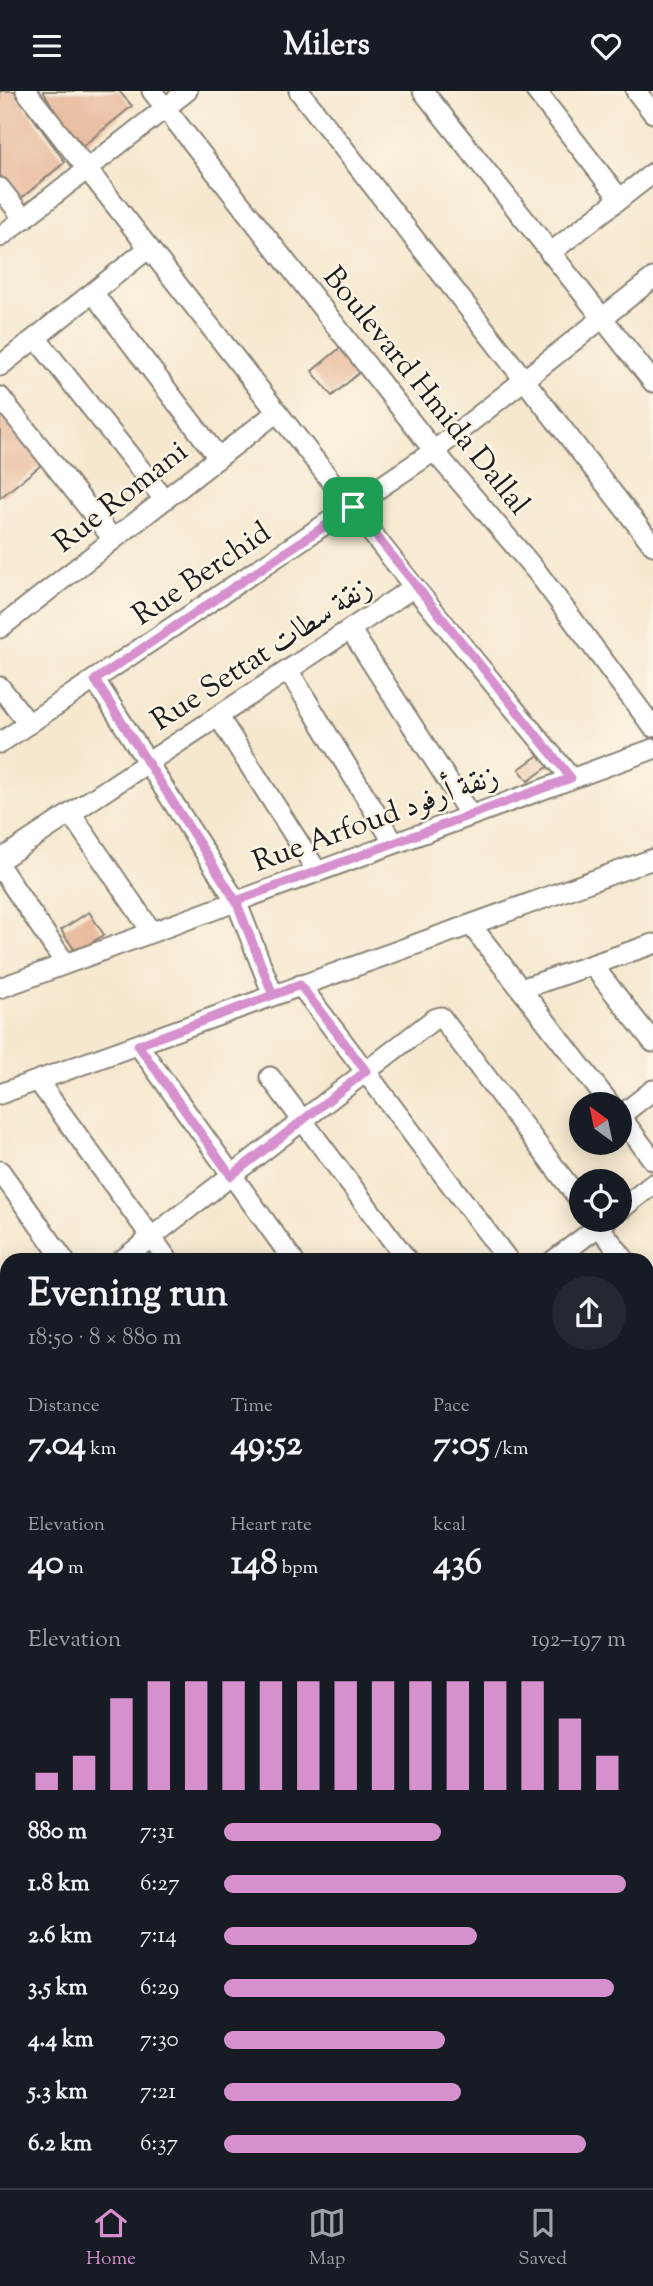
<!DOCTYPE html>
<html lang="en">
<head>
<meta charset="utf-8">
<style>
  body { margin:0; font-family:"Sorts Mill Goudy",Amiri,serif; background:#242831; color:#f1f3f6; height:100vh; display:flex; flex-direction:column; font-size:26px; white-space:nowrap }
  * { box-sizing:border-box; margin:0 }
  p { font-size:23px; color:#9ea1a6 }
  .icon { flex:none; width:38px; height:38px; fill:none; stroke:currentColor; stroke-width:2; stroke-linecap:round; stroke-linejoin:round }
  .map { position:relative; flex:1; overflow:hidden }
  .sheet { position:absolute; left:0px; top:1162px; width:654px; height:936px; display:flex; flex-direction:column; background:#171b24; border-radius:21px 21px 0 0; box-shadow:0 4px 18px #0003 }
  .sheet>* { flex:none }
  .needle { width:46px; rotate:327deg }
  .fabs { position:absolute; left:569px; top:1001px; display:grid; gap:14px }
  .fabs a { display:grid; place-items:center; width:63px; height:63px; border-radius:50%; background:#171b24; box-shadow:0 4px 18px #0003; font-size:35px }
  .pin { position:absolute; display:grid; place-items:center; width:60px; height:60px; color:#fff; margin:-30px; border-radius:14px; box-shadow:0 4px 10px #0006 }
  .round { display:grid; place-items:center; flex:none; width:74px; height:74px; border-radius:37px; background:#242831 }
  .head { display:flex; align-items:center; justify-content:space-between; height:119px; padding:0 28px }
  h1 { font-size:38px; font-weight:700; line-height:52px }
  .figures { display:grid; grid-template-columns:repeat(3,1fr); gap:10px; height:119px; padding:7px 28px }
  .figures div { display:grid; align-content:center }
  .figures b { font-size:35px; font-weight:700 }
  .figures small { font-size:19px; font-weight:400 }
  .figures p { font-size:19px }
  .chart { height:196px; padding:14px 28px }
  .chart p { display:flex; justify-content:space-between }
  .chart svg { width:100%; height:126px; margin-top:7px; stroke:#d690ce; stroke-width:6 }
  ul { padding:0 28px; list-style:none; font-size:23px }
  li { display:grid; grid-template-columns:112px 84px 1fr; align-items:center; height:52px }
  li i { height:18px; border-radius:9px; background:#d690ce }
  header { display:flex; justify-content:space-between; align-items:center; height:91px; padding:0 28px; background:#171b24; font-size:32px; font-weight:700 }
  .tab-bar { display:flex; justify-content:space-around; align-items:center; height:98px; border-top:2px solid #363941; background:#171b24; font-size:19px; color:#9ea1a6 }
  .tab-bar a { display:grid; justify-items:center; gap:4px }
  .tab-bar .on { color:#d690ce }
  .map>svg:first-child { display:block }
  .building { fill:#e7b79a }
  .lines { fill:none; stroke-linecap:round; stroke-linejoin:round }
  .minor-casing { stroke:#898276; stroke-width:23 }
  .minor { stroke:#fff; stroke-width:19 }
  .route-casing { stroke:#fff; stroke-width:14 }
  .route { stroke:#d690ce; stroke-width:9 }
  .labels { text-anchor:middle; stroke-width:5; stroke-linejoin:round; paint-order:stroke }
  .street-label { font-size:30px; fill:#1c1c1c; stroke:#fcf5e5 }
</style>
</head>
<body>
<header><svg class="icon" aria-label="menu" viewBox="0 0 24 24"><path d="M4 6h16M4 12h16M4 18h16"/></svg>Milers<svg class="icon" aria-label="heart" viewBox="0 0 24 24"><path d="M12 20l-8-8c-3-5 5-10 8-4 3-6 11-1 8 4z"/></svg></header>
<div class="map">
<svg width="653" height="2097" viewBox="0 0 653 2097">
  <rect width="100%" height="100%" fill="#fcf5e5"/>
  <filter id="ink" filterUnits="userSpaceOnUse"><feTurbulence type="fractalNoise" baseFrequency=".0143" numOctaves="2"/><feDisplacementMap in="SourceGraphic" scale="14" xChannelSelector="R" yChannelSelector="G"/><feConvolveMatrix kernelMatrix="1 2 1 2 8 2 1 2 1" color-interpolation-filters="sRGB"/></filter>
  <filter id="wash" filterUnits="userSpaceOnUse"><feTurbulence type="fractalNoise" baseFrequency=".00686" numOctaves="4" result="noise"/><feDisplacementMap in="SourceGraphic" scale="28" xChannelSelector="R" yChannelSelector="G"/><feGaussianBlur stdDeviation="1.57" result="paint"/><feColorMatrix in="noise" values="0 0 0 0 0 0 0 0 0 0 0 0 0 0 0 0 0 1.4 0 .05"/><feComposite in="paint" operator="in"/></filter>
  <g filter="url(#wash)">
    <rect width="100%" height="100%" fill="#f6e8cf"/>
    <g id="blocks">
      <g class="building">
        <polygon points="0,0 14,0 65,71 18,110 0,84"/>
        <polygon points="43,0 119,0 132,15 83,55 59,27"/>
        <polygon points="340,257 360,281 332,305 312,280"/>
        <polygon points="0,315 45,371 0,407"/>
        <polygon points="543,661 552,673 528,690 519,678"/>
        <polygon points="89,821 104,844 76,861 61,839"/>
      </g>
    </g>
  </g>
  <g filter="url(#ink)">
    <use href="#blocks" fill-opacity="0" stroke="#898276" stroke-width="2"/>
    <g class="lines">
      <g class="minor-casing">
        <g id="minor">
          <polyline points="26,0 414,496 571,687"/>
          <polyline points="152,0 434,360 537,481 653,636"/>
          <polyline points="299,0 653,454"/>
          <polyline points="423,0 653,291"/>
          <polyline points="536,0 620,108"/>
          <polyline points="636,0 653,22"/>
          <polyline points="0,97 24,128"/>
          <polyline points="0,146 187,0"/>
          <polyline points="550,162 653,82"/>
          <polyline points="93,202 218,366"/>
          <polyline points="36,247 164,408"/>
          <polyline points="0,275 149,157"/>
          <polyline points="0,306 113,448"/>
          <polyline points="0,537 277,321"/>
          <polyline points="350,538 470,724"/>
          <polyline points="288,579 394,752"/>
          <polyline points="95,589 236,810 273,904"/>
          <polyline points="0,596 29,633"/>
          <polyline points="218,625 317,780"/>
          <polyline points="0,652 434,360 653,187"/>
          <polyline points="71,723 152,841"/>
          <polyline points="0,769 414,496"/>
          <polyline points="0,776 65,872"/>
          <polyline points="471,834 610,1013"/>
          <polyline points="593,875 653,951"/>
          <polyline points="300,894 508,1169"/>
          <polyline points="0,897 653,658"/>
          <polyline points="521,898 653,853"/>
          <polyline points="138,954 293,1169"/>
          <polyline points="270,986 407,1169"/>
          <polyline points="38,990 168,1169"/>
          <polyline points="0,1003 653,768"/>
          <polyline points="620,1025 653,1069"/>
          <polyline points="620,1025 653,999"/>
          <polyline points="0,1080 64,1169"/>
          <polyline points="620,1119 653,1093"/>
          <polyline points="594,1129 625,1169"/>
          <polyline points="122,1169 434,928 441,926 581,1111"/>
          <polyline points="554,1169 607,1129"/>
          <polyline points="648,1199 653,1206"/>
          <polyline points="0,1214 7,1224"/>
          <polyline points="0,1262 7,1257"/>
          <polyline points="0,1345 7,1356"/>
          <polyline points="648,1355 653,1362"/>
          <polyline points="648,1465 653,1461"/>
          <polyline points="0,1478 7,1488"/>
          <polyline points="648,1493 653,1501"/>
          <polyline points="0,1611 7,1621"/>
          <polyline points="648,1660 653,1667"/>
          <polyline points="0,1663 7,1658"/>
          <polyline points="0,1789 7,1799"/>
          <polyline points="648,1797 653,1805"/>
          <polyline points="648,1915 653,1911"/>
          <polyline points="0,1947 7,1956"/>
          <polyline points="0,1977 7,1971"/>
          <polyline points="648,2028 653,2025"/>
          <polyline points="108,2091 112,2097"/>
          <polyline points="216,2091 222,2097"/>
          <polyline points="345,2091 349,2097"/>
          <polyline points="520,2091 524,2097"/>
          <polyline points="619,2091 623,2097"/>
          <polyline points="6,2097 14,2091"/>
          <polyline points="378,2097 386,2091"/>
          <polyline points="542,2097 551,2091"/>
        </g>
      </g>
      <use href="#minor" class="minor"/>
    </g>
  </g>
  <g class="lines" filter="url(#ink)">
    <g class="route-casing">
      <polyline id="route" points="353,416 95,589 236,810 273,904 300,894 366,980 231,1085 138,954 273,904 236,810 571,687 353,416"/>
    </g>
    <use href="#route" class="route"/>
  </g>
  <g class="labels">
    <g class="street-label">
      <text transform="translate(427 299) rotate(51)" y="10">Boulevard Hmida Dallal</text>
      <text transform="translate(120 405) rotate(-38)" y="10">Rue Romani</text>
      <text transform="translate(201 482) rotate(-34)" y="10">Rue Berchid</text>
      <text transform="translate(261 562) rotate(-33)" y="10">Rue Settat زنقة سطات</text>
      <text transform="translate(375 727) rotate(-20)" y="10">Rue Arfoud زنقة أرفود</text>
    </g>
  </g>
</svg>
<div class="fabs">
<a><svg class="needle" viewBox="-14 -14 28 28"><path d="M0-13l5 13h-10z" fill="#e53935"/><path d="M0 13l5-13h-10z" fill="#9ea1a6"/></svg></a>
<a><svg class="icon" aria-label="locate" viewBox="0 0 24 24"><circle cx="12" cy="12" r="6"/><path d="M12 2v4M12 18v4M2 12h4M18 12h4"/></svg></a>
</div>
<div class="pin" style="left:353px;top:416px;background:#1e9e55"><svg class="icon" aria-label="arrive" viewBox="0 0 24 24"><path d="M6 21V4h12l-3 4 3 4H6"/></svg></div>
<section class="sheet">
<div class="head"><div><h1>Evening run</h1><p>18:50 · 8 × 880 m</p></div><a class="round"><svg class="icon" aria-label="share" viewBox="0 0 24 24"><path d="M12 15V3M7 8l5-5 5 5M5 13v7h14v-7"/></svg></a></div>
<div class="figures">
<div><p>Distance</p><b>7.04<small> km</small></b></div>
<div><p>Time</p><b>49:52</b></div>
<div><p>Pace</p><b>7:05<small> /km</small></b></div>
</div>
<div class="figures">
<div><p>Elevation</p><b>40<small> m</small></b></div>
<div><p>Heart rate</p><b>148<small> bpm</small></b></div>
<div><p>kcal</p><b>436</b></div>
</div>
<div class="chart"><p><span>Elevation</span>192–197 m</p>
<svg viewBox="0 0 160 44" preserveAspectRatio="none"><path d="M5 44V38M15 44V32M25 44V12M35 44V6M45 44V6M55 44V6M65 44V6M75 44V6M85 44V6M95 44V6M105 44V6M115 44V6M125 44V6M135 44V6M145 44V19M155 44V32"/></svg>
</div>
<ul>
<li><b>880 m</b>7:31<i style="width:54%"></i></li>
<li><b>1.8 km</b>6:27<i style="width:100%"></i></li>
<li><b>2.6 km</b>7:14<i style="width:63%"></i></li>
<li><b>3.5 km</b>6:29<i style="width:97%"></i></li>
<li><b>4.4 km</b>7:30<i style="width:55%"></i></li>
<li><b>5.3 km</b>7:21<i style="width:59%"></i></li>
<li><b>6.2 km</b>6:37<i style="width:90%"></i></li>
</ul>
</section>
</div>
<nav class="tab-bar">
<a class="on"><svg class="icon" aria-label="home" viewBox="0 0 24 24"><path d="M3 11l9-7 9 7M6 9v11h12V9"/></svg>Home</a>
<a><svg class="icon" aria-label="map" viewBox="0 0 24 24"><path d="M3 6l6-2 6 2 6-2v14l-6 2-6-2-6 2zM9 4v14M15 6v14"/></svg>Map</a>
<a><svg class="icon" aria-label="saved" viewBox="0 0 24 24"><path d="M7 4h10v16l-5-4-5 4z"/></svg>Saved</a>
</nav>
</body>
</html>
